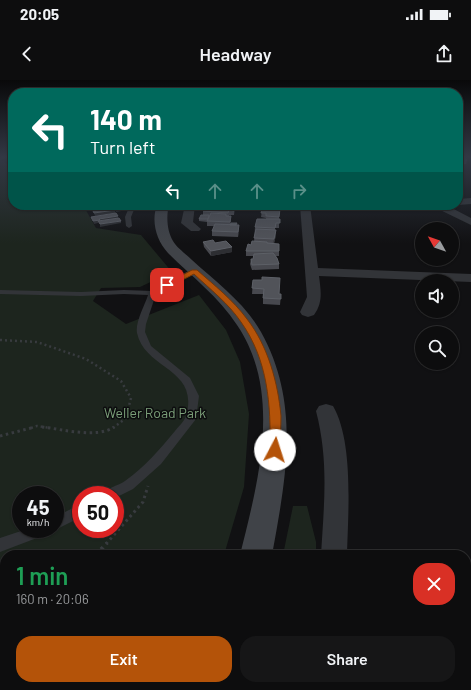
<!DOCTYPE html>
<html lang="en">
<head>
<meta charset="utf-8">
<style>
	body { margin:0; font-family:Barlow,sans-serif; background:#161617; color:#f1f3f6; height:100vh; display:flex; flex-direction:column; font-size:15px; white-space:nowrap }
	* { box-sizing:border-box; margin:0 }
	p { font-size:13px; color:#9a9c9e }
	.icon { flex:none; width:22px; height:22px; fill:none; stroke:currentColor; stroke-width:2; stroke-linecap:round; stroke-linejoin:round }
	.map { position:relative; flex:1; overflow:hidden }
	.panel { position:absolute; left:0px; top:470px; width:471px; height:140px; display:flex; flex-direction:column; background:#0d0d0e; border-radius:16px 16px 0 0; box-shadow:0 1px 3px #0004,0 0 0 1px #2d2d2e }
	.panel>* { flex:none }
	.banner { position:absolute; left:8px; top:8px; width:455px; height:122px; border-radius:16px; box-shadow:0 1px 3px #0004,0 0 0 1px #2d2d2e; background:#00695c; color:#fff; overflow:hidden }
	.needle { width:26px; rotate:310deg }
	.tools { position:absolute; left:415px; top:142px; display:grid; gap:8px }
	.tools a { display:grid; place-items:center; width:44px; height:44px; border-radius:50%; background:#0d0d0e; box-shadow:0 1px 3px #0004,0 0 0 1px #2d2d2e; font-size:20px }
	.speed { position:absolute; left:12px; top:406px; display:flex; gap:8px; font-size:20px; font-weight:700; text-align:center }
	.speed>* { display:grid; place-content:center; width:52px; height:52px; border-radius:50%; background:#0d0d0e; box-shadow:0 1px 3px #0004,0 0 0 1px #2d2d2e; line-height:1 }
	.speed small { font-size:10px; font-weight:400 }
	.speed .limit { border:6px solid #d22; background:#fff; color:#111 }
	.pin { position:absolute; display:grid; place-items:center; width:34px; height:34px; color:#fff; margin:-17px; border-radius:8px; box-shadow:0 2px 6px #0006 }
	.me { position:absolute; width:44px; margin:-22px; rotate:5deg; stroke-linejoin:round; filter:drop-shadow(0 0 3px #0008) }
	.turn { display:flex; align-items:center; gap:14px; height:84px; padding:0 16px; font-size:18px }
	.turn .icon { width:52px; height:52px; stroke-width:2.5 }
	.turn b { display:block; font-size:28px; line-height:34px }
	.lanes { display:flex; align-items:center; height:38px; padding:0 16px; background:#0003; justify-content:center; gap:20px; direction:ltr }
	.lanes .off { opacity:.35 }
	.round { display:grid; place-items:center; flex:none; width:42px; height:42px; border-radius:16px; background:#161617 }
	.overview { display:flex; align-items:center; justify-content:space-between; height:68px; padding:0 16px }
	h1 { font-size:24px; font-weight:600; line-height:30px; color:#1e9e55 }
	.primary-button { display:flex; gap:8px; margin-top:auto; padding:8px 16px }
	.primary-button a { flex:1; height:46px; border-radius:16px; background:#b45309; color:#fff; font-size:16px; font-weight:600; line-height:46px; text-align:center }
	.primary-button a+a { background:#161617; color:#f1f3f6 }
	.status { display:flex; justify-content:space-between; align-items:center; height:28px; padding:0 20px; background:#0d0d0e; direction:ltr }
	.status svg { height:11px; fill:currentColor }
	header { display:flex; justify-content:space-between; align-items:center; height:52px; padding:0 16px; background:#0d0d0e; font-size:18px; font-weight:600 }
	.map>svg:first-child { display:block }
	.green { fill:#1d251e; fill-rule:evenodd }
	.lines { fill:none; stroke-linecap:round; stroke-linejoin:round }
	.path-far2 { stroke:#383b3f; stroke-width:2.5; stroke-dasharray:2 3; stroke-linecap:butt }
	.path-far1 { stroke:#383b3f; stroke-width:3; stroke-dasharray:2.5 3.5; stroke-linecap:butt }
	.path { stroke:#383b3f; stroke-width:4; stroke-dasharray:3 4.5; stroke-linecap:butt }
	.service { fill:#323438; fill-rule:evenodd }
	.minor { fill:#323438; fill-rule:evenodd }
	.tertiary { fill:#323438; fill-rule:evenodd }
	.secondary { fill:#404348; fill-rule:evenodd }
	.wall { fill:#47484e }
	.shaded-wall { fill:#2d2e32 }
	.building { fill:#515359; stroke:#5d6067 }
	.route { fill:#b45309; stroke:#753606 }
	.labels { text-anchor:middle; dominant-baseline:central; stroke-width:3; stroke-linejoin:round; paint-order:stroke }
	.park-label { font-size:14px; fill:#7b9f79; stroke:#0c0c0e }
</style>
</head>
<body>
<div class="status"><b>20:05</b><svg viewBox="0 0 49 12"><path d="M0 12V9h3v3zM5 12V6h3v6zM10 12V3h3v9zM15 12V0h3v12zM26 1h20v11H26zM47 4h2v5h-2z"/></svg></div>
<header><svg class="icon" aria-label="back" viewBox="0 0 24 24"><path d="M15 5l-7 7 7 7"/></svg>Headway<svg class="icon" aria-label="share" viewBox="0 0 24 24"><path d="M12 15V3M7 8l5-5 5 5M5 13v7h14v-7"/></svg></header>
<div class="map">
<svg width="471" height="610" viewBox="0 0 471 610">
	<rect width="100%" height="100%" fill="#111113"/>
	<path class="green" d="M6 80 4 82 13 88V125H83L96 148 141 155 172 192 140 207 101 208 93 221 126 244 199 215 226 250 240 282 249 334 244 407 224 475H5V605H186L185 610H0V81ZM21 415H55V449H21ZM81 415H115V449H81Z
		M293 426H307L316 462V475H283Z
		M258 605H319V610H257Z"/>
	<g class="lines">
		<path class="path-far2" d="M0 260 37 262 86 279 121 301 131 318 126 338 113 348
			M31 348 37 346 50 348"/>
		<path class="path-far1" d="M42 347C62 349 97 359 114 347
			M0 356 35 347
			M106 464 143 422 148 406"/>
		<path class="path" d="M96 475 107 463
			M0 564 5 560"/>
		<path class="service" d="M130 125H136L131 137 132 146 129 148 126 146 125 137Z
			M192 189H198L199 191 156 214 146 244 145 252 151 266 190 298 199 316 196 339 161 384 133 409 115 418V415H103C107 407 118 406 125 401 145 387 160 369 175 351 178 347 184 342 186 336 200 288 145 290 137 253 135 242 145 225 148 215L124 214 81 216 0 214V210L81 212 124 210 152 211Z
			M81 424V437L55 450 52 449H55V437Z
			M27 449H52L50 453 0 472V458Z"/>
		<path class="minor" d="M471 118V124L458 125V119Z
			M185 125H195L193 142 201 149 199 151H191L181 143Z
			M300 125H310L318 188 471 194V202L319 196C321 212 323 222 314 235L308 237 302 235 300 232 307 217Z
			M433 125H446L471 138V145L434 127Z
			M326 324 333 326C354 362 348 434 347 475H321C324 424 329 381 316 331L319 326Z
			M327 605H361V610H327Z"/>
		<path class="tertiary" d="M0 77H6L0 81Z"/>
		<path class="secondary" d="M157 125H169C166 136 167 151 173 161 177 168 186 174 192 180 216 202 245 223 261 252 301 324 286 398 272 475H240C258 402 283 313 237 245 219 217 191 196 168 173 156 160 151 141 157 125Z
			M201 605H239L238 610H200Z"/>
	</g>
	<path class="wall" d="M458 77 467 80 466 84 458 85Z
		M13 78V85H12L9 83 8 79Z
		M204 125H228V127H235L234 135H229V136L231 141 230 145H239V150L238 157 212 156V151L214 146H207V142L199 141V139L203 135V131L204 127Z
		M237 125H246V126H237Z
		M257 125H279V148H275V150H276V155L274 164H279V176H276L279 184V189L252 190 250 184 251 179H253V176H246V171L254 162 255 147 266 139V138L261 137 262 131H257Z
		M203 162 215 163 232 172 211 176 204 167Z
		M253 200 279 214H281L280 225 263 224V214H252Z"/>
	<path class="shaded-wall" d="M98 125H110V126L91 128 90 126Z
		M127 128V130L116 132V129Z
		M115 130V133L95 136 94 133Z
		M118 136V139L98 141V143L94 144 93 141 99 139Z
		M121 141V143L100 147V144Z
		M239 145V150L238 157V152Z
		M276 150V155L273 165 274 159Z
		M232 167V172L211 176V171Z"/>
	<path class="building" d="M458 77H463L467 80 458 81Z
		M13 78V81H11L8 79Z
		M107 125H111L115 130 94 133 91 127Z
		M113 125H125L127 128 116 129Z
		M257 125H279V127H257Z
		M205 126 235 127 234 131 229 130 228 133 203 131Z
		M262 129H280L279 137 266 136V133H261Z
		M116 133 118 136 99 139 100 140 93 141 91 137Z
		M211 133 226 134V136H231L230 142 207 141Z
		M201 135H209L208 139H199Z
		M119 138 121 141 100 144 98 141Z
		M257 139H280V143H276L275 148 255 147Z
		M231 143H237L236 145H230Z
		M215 144 239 145 238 152 212 151Z
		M256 149 276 150 274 159 254 158Z
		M213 160 215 163 226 161 232 167 211 171 203 162Z
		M252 161 267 162V163L279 164V171H246L248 164 251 165Z
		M273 173 277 178 279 184 252 185 251 179H253L254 174Z
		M262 197 280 198 279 214H281V219L263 218 264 209 252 208 253 200H262Z"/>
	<linearGradient id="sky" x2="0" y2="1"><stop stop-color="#09090a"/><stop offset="0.47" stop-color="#323844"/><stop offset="1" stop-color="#323844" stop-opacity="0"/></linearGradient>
	<rect width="471" height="163" fill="url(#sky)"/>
	<path class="route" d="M192 190H197C214 205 233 220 247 239 268 266 278 303 281 336 281 348 280 359 280 370L279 373 275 374 271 373 270 370C271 325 268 280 241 242 229 224 210 209 194 194L169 207 163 205Z"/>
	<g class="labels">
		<g class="park-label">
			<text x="155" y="332">Weller Road Park</text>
		</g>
	</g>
</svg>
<div class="tools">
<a><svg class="needle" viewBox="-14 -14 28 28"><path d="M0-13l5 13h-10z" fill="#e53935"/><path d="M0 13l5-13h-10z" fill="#9a9c9e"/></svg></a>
<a><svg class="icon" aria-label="sound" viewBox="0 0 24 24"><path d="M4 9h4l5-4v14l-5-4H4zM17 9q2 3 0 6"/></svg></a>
<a><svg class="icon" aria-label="search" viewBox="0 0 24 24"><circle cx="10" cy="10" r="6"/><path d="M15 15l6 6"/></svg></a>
</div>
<div class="speed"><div>45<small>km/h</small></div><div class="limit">50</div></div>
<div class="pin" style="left:167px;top:205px;background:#d93025"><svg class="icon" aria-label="arrive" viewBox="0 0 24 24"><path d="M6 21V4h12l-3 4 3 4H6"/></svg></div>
<svg class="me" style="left:275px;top:370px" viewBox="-20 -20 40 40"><circle r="19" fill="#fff"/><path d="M0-13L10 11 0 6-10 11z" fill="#b45309"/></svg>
<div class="banner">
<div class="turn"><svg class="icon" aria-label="left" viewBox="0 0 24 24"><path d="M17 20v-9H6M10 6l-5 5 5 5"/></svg><div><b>140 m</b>Turn left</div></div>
<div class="lanes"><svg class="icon" aria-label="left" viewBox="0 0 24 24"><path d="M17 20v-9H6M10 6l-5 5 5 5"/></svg><svg class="icon off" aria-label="ahead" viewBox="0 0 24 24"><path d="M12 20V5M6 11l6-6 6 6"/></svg><svg class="icon off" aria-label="ahead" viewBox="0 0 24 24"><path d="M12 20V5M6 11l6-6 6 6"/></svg><svg class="icon off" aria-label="right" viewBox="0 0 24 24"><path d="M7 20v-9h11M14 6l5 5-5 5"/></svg></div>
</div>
<section class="panel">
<div class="overview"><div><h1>1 min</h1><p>160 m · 20:06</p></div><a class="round" style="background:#d93025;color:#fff"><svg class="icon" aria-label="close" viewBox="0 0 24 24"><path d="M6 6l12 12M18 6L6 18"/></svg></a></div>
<div class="primary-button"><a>Exit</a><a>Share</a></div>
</section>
</div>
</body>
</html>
